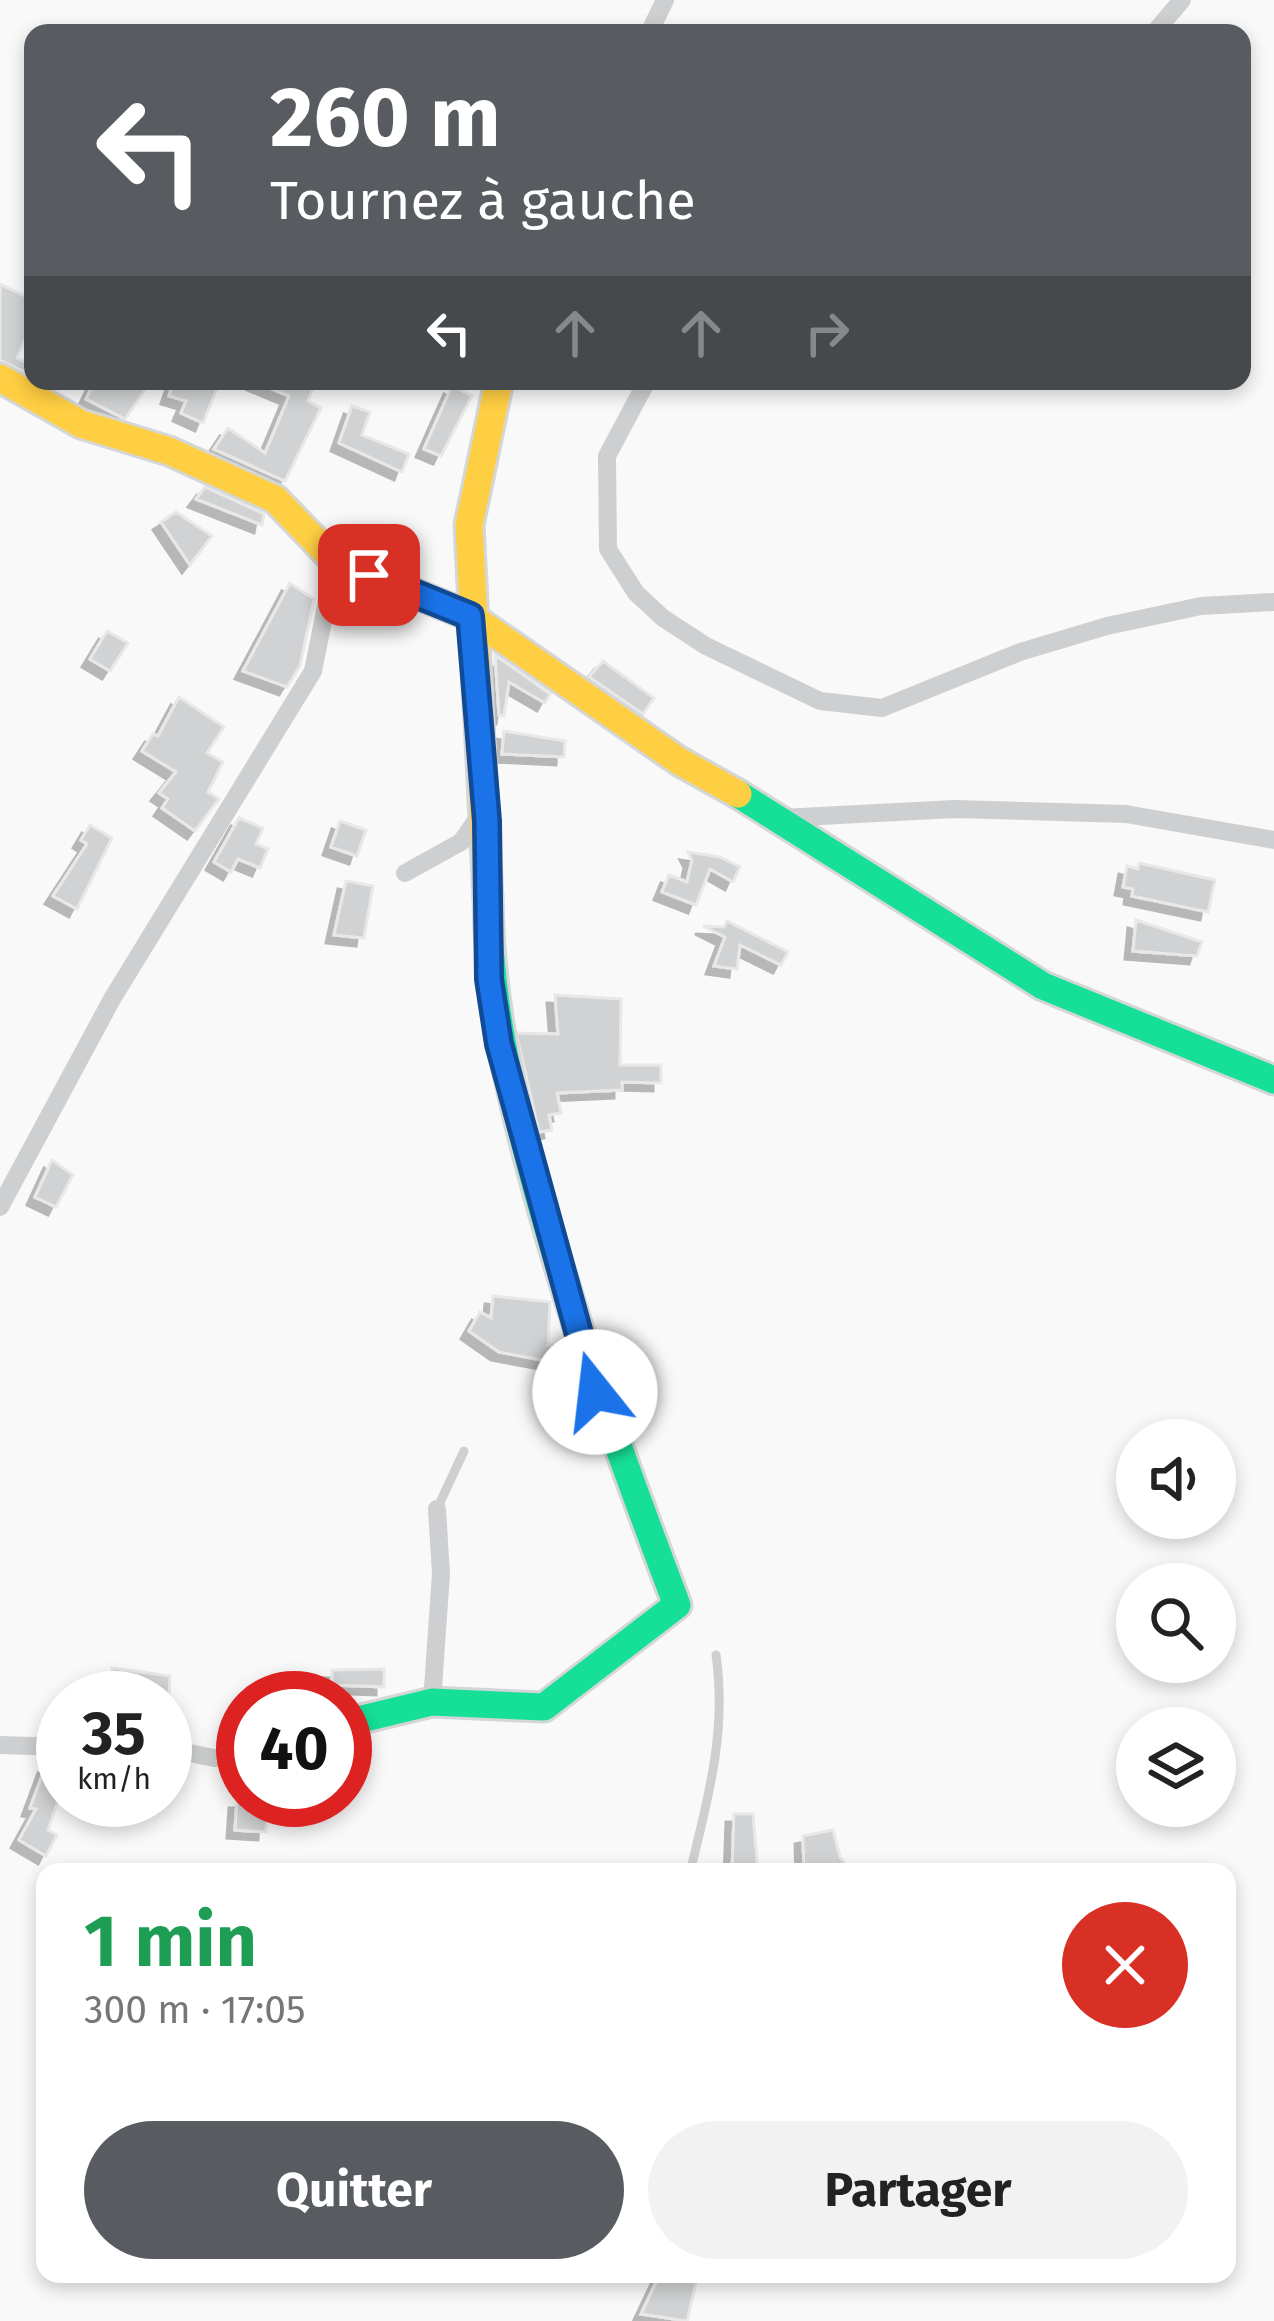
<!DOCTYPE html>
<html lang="fr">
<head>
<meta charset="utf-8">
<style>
	body { margin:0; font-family:"Fira Sans",sans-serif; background:#f2f2f2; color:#222; height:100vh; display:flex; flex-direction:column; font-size:45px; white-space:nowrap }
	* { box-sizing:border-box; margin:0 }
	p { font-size:39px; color:#767676 }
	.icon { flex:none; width:66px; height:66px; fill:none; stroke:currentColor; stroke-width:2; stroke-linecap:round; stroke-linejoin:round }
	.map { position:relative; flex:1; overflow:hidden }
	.side { position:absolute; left:36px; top:1863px; width:1200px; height:420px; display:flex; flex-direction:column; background:#fff; border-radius:24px; box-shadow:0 6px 18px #0003 }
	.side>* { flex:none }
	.guide { position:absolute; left:24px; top:24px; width:1227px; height:366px; border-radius:24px; box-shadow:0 6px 18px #0003; background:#585c60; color:#fff; overflow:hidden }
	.buttons { position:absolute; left:1116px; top:1419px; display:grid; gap:24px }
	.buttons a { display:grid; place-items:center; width:120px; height:120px; border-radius:50%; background:#fff; box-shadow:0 6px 18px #0003; font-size:60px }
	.speed { position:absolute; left:36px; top:1671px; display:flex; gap:24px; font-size:60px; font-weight:700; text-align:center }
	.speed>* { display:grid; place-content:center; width:156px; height:156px; border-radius:50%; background:#fff; box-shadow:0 6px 18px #0003; line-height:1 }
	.speed small { font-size:30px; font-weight:400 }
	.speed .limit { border:18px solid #d22; background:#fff; color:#111 }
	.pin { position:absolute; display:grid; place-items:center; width:102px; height:102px; color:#fff; margin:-51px; border-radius:24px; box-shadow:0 6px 18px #0006 }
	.me { position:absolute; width:132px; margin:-66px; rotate:344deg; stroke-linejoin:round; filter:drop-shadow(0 0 9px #0008) }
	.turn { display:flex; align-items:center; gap:42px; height:252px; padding:0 48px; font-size:54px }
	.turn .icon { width:156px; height:156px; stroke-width:2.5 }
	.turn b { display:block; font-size:84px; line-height:102px }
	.lanes { display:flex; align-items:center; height:114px; padding:0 48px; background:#0003; justify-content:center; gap:60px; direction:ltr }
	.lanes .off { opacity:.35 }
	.round { display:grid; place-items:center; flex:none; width:126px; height:126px; border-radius:63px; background:#f2f2f2 }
	.head { display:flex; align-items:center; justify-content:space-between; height:204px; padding:0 48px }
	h1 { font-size:72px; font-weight:700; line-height:90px; color:#1e9e55 }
	.cta { display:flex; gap:24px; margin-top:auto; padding:24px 48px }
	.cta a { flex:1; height:138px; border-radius:72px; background:#585c60; color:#fff; font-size:48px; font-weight:700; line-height:138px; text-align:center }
	.cta a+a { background:#f2f2f2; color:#222 }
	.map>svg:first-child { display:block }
	.building { fill:#d0d2d3; stroke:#e8e8e8; stroke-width:3; filter:url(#shadow) }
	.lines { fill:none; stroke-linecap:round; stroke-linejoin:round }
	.fast-casing { stroke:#d5d6d7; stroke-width:33 }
	.slow-casing { stroke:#d5d6d7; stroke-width:33 }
	.lane { stroke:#cecfd0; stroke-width:9 }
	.street { stroke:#cecfd0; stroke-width:18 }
	.fast { stroke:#16e098; stroke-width:27 }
	.slow { stroke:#ffcf43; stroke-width:27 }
	.route-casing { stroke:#114b97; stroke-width:30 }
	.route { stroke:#1a73e8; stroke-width:21 }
</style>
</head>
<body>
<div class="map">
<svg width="1274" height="2321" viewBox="0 0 1274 2321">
	<defs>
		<filter id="shadow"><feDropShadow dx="-8" dy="8" stdDeviation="0" flood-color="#0004"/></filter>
	</defs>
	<rect width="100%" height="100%" fill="#f9f9f9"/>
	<path class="building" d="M0 284 33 300V321L17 358 33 366V376L0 360Z
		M95 381H151L125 419 86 399Z
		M174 381H220L203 423 181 413 186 401 169 396Z
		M253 381H316L308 401 321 408 285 481 214 449 228 428 265 453 289 396Z
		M452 386 472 396 441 456 424 449Z
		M352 406 370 412 362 435 409 454 402 472 339 443Z
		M205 487 264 514 262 525 196 499Z
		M176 512 212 536 190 565 161 522Z
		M290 583 314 599 300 666 287 687 243 671Z
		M107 631 128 643 110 671 90 659Z
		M495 655 550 694 545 703 509 682 504 716 499 715Z
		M603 661 654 698 643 714 589 677Z
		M179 697 224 727 207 753 223 762 208 792 219 799 195 831 162 808 168 799 159 793 176 772 142 751 153 734 158 736Z
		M504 731 565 741 564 757 502 754Z
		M239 818 263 828 256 844 268 849 260 868 238 859 231 872 214 862Z
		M340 821 366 830 357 856 331 847Z
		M90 825 112 838 77 909 53 896 87 844 81 840Z
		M688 852 720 857 740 867 733 882 710 869 696 905 662 892 669 875 687 882 692 860Z
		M1139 863 1215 880 1208 912 1132 896 1133 889 1123 887 1127 866 1138 869Z
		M346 881 373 886 364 938 334 935Z
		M1136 920 1202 942 1197 956 1133 951Z
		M727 921 788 952 781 965 740 945 737 969 714 966 725 937 703 926 724 927Z
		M555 995 621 999 620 1065H661V1083L622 1082V1090L557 1093 561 1113 549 1115 552 1130 539 1132 516 1033 558 1034Z
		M52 1160 73 1175 56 1207 35 1197Z
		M493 1296 550 1302 548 1345H563V1364L499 1352 469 1331 480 1312 491 1318Z
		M112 1668 170 1676 169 1695 110 1690Z
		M384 1669V1687L332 1685V1670Z
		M46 1765 63 1770V1786L48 1830 57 1835 46 1856 19 1840 36 1809 30 1808Z
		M237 1800H268L266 1832 235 1830Z
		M734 1814H753L758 1872H732Z
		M833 1830 840 1857 852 1872H804L803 1836Z
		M660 2274H698L687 2321 641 2314Z"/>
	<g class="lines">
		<defs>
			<path id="fast" d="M738 794 1043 986 1274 1080
				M345 1723 432 1702 544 1707 677 1605C628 1476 584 1355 546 1222 515 1113 489 1012 488 898"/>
			<path id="slow" d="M0 378 81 424 169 451 275 499 335 561 470 616 679 761 738 794
				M488 898 469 525 499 381"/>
		</defs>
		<use href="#fast" class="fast-casing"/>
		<use href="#slow" class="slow-casing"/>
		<path class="lane" d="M437 1509 464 1451
			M690 1872C708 1799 727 1731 716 1655"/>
		<path class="street" d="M649 33 665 0
			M1154 33 1182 0
			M647 381 607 456 608 549 636 593 663 618 706 646 820 701 882 708 1020 652 1107 626 1201 606 1274 602
			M782 818 954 809 1126 814 1274 840
			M405 873 461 842 483 811
			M0 1207 112 999 313 671 335 561
			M432 1702 441 1574 437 1509
			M0 1745 63 1747
			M165 1748 214 1758 243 1756"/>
		<use href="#fast" class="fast"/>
		<use href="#slow" class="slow"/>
	</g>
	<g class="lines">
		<defs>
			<path id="route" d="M369 575 470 616 487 821 489 979 499 1044 595 1392"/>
		</defs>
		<use href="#route" class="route-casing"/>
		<use href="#route" class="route"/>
	</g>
</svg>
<div class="buttons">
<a><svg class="icon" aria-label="sound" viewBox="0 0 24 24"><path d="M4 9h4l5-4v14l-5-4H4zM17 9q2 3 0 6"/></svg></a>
<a><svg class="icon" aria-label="search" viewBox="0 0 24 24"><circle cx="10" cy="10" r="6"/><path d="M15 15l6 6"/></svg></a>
<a><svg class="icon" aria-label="layers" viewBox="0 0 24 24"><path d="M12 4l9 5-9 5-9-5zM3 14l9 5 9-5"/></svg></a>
</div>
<div class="speed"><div>35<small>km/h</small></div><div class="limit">40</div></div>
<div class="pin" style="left:369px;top:575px;background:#d93025"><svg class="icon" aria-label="arrive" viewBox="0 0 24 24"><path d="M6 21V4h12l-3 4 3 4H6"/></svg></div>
<svg class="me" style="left:595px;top:1392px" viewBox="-20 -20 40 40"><circle r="19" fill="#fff"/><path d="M0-13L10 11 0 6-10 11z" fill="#1a73e8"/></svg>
<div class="guide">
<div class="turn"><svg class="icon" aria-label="left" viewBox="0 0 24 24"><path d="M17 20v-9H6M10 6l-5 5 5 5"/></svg><div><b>260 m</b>Tournez à gauche</div></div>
<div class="lanes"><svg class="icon" aria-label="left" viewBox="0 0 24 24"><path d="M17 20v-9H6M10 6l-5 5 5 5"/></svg><svg class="icon off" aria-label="ahead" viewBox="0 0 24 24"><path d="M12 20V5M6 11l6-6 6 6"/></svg><svg class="icon off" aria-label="ahead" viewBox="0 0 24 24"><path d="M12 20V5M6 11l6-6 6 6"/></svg><svg class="icon off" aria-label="right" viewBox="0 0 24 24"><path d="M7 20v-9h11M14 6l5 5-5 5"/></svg></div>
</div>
<section class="side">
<div class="head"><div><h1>1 min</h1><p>300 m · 17:05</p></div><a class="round" style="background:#d93025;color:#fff"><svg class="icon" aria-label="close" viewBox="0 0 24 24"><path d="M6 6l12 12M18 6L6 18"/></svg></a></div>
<div class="cta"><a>Quitter</a><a>Partager</a></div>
</section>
</div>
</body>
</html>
